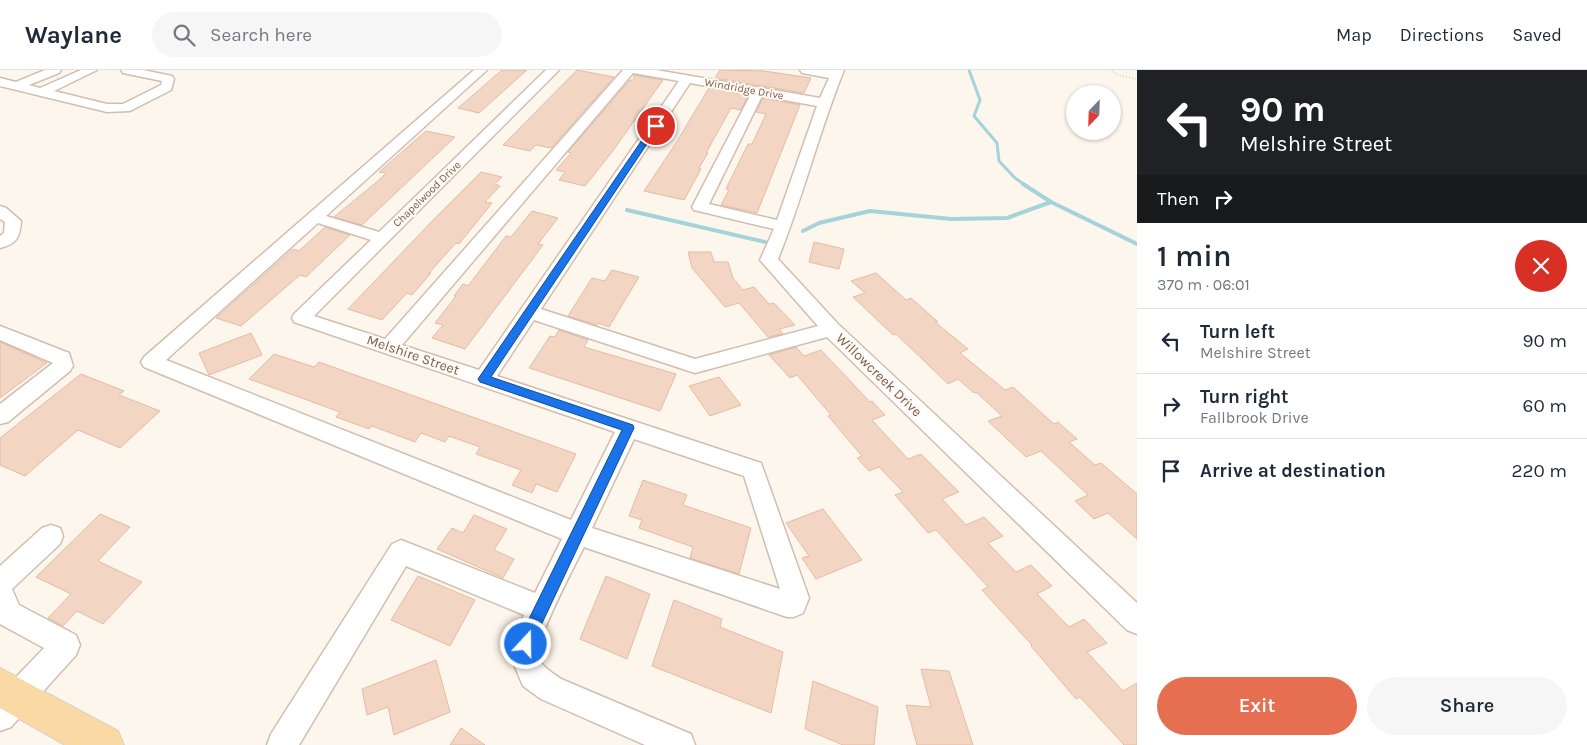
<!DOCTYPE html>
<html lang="en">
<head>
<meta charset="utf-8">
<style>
	body { margin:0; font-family:Karla,sans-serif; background:#f6f6f7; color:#1f2937; height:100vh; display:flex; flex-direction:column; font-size:19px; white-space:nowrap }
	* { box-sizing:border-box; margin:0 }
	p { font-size:16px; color:#747a83 }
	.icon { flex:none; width:28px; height:28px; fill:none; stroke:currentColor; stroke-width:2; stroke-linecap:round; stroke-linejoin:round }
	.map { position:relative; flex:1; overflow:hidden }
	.details { display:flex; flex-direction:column; background:#fff; width:450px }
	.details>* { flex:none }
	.guide { background:#202124; color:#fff; overflow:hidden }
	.needle { width:32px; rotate:203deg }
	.fabs { position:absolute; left:1066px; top:15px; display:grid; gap:10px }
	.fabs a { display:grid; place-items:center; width:55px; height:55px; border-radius:50%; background:#fff; box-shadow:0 1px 4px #0004; font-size:25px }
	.pin { position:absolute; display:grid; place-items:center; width:42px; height:42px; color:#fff; margin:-21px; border:2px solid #fff; border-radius:50%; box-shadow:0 1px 5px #0007 }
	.me { position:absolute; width:55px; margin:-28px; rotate:21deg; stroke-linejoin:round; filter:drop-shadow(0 0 4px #0008) }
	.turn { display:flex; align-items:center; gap:18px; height:105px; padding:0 20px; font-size:22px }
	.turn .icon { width:65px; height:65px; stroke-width:2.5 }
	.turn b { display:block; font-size:35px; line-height:42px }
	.then { display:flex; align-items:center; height:48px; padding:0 20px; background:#0003; gap:10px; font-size:19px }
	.round { display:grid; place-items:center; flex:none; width:52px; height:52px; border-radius:26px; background:#f6f6f7 }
	.head { display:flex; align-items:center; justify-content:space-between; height:85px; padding:0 20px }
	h1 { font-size:30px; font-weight:600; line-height:38px }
	.button { display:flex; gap:10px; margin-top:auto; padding:10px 20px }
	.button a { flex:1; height:58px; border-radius:30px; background:#e76f51; color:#fff; font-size:20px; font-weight:600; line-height:58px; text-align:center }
	.button a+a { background:#f6f6f7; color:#1f2937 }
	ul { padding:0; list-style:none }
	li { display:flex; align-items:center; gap:15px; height:65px; padding:0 20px; border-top:1px solid #e0e1e3 }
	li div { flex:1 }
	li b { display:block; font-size:19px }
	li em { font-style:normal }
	header { display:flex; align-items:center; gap:30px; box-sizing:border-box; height:70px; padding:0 25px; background:#fff; border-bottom:1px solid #e0e1e3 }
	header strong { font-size:24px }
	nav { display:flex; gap:28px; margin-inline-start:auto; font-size:18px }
	.search { width:350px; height:45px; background:#f6f6f7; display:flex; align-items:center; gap:12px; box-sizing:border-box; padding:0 18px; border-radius:28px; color:#747a83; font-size:19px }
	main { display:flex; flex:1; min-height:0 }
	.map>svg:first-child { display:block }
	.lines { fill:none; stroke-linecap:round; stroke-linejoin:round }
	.stream-far1 { stroke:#a5d3da; stroke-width:3 }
	.stream { stroke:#a5d3da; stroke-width:4 }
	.building { fill:#f3d5c3; stroke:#e6bba3 }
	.minor-casing { stroke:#d1beb0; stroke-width:3 }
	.major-casing { stroke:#dad1cd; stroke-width:2 }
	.path { stroke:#d9b8a5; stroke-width:2; stroke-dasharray:0.5 2.5; stroke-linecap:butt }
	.minor { fill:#fff; fill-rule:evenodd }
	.major { fill:#fbd9a5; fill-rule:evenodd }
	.route { fill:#1a73e8; stroke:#114b97 }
	.labels { text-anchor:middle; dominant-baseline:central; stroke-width:4; stroke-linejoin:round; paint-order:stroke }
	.far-street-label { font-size:11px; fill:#7a5c4d; stroke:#fffaf3 }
	.street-label { font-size:14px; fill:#7a5c4d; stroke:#fffaf3 }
</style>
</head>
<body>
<header>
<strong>Waylane</strong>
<div class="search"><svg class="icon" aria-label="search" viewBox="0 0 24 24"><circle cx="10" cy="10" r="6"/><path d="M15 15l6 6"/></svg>Search here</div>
<nav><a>Map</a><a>Directions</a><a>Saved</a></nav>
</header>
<main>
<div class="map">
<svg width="1137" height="675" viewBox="0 0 1137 675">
	<rect width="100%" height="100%" fill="#fdf6ec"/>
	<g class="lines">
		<path class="stream-far1" d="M969 0 980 30 974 46 997 73 999 91 1015 108 1025 115"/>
		<path class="stream" d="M1023 114 1051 132 1137 174
			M627 140 765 172
			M803 161 819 153 870 141 951 149 1007 148 1051 132"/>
	</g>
	<path class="building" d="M502 0H527L479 43 458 38Z
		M577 0 614 7 551 78 536 75 530 81 503 75Z
		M720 0 764 1 811 8 804 23 715 8Z
		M634 5 663 10 612 82 585 116 559 110 565 102 556 100 571 83 568 82 630 10H634Z
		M709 18 748 25 741 40 731 38 706 83H708L699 98 701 99 684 130 644 121 676 73Z
		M763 28 800 35 757 143 721 135 729 120 726 119 748 74H752L766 44 756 42Z
		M426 61 455 67 362 155 334 147 379 110 386 103 379 102Z
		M481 102 502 107 495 114 500 116 485 132 492 133 459 174 456 173 429 203H431L412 225 407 223 382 250 348 239 436 147Z
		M532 141 558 148 538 174 543 175 465 279 432 268 443 255 435 253 456 226H454L463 214 468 216 506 166 511 167Z
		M325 157 350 165 306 207 300 205 241 256 216 248 293 179 299 181Z
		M814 172 844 179 839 199 809 192Z
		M688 182H711L714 192H728L733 208 743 220 754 217 769 234 774 233 795 255 779 259 783 264 768 267 739 233 725 237 692 198Z
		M612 200 639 207 609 257 598 253 597 255 568 246 592 208 605 211Z
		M876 203 906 230 911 228 938 252H935L968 279 960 283 1005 320 1013 317 1054 354 1058 352 1077 369 1069 372 1095 395 1101 393 1137 424V469L1108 443 1094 449 1075 431 1088 425 1041 381 1026 387 988 351 1002 346 976 322 974 323 958 309 948 314 896 264 893 265 853 227 865 223 851 211Z
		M559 260 588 270 584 277 676 304 660 341 529 298 550 266 555 267Z
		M251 263 262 285 209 305 199 283Z
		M0 272 47 293 0 328Z
		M796 277 804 286 821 280 870 332 872 331 885 345 872 350 908 389 921 384 959 422 942 429 966 455 984 447 1003 466 988 473 1016 502 1031 495 1052 516 1037 524 1069 557 1084 549 1107 573 1087 582 1123 621 1137 613V675H1124L1080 627 1076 629 1031 576 1032 575 982 520 988 517 936 460 928 463 895 425 903 422 879 397 869 401 857 388 862 386 828 346 831 345 797 305 790 308 769 285Z
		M274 284 314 297 319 292 576 384 557 422 536 414 532 423 512 415 521 400 476 384 480 377 449 366 445 372 421 363 415 372 372 356 369 359 336 347 340 342 249 309Z
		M81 304 124 321 119 325 160 341 120 378 78 360 25 406 0 395V368Z
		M719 307 741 335 710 346 689 316Z
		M643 410 687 425 683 435 751 458 739 504 690 488 693 477 639 458 642 450 629 446Z
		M823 439 862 490 816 509 802 488 809 486 786 453Z
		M100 444 130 457 98 491 142 512 103 554 77 541 63 556 48 548 71 524 36 507Z
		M474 445 507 459 494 480 514 489 503 508 437 479 452 458 463 463Z
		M418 506 475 530 450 576 391 550Z
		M606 506 650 524 627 589 580 569Z
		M674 530 722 549 720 557 783 582 771 643 652 596Z
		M436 590 450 642 394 665 388 637 367 645 362 619Z
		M921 599 949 601 973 675H917L906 635 931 637Z
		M813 611 878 637 874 675H843L805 659Z
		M461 658 485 675H450Z"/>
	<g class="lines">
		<defs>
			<path id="minor" d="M45 0H61L59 3 29 15 40 18 81 0H97L54 21 107 34H123L161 15 162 11 123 3 121 0H143L172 6 174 9 171 20 130 41 107 42 0 16V8L16 12Z
				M474 0H487L326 146 379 162 546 0H559L314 246 385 269 623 0H656L820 28 829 8 802 3 800 0H844C819 62 803 127 778 189L838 254 1137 533V564L1127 560 827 267 695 303 534 250 497 306 761 393 809 528 803 543 794 547H787L584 477C574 497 537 567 538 584 539 596 553 603 561 609L691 664 695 675H645L541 629 523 616 510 585 515 564 524 545 406 496 299 675H267L271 664 392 474 401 470 535 523 562 469 144 297 141 292 144 287ZM633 3 679 11 479 300 402 275ZM690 13 751 24 692 137 694 140 774 159 760 190 818 256 695 289 541 239ZM762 26 817 36 777 150 709 134ZM318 153 371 170 294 244 292 248 294 252 615 362 571 450 166 290ZM634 369 744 406 780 519 592 458Z
				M0 136 6 138 21 151C20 167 17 174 0 178V166L4 163 5 152 0 149Z
				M0 256 69 283 73 296 70 301 8 352 0 354V334L53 293 0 270Z
				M51 455 60 458 63 466 60 474 12 519 19 535 76 565 80 575 76 585 11 657 0 661V624L44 578 0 554V496L42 458Z"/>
			<path id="major" d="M0 598 118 661 124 675H65L0 638Z"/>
		</defs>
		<use href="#minor" class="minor-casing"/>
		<use href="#major" class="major-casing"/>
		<path class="path" d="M1110 0 1121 6 1137 9"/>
		<use href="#minor" class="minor"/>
		<use href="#major" class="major"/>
	</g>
	<path class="route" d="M656 53 659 56 491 307 633 355 634 358 536 566 532 580 526 582 521 580 519 574 524 559 622 360 480 312 478 309 653 54Z"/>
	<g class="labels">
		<g class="far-street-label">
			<text transform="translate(744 19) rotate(10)">Windridge Drive</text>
			<text transform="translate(427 124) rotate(-44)">Chapelwood Drive</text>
		</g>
		<g class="street-label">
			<text transform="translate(413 285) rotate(19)">Melshire Street</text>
			<text transform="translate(879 305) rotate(44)">Willowcreek Drive</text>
		</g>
	</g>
</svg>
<div class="fabs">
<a><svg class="needle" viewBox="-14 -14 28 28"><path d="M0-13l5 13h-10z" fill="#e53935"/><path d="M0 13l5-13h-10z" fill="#747a83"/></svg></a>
</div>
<div class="pin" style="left:656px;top:56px;background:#d93025"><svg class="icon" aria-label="arrive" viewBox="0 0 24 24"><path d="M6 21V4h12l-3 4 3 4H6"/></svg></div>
<svg class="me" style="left:526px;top:574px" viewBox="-20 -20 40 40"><circle r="17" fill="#1a73e8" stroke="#fff" stroke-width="3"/><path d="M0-11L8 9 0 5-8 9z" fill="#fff"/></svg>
</div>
<section class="details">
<div class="guide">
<div class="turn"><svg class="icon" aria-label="left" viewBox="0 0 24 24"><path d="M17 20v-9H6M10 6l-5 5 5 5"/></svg><div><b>90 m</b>Melshire Street</div></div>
<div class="then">Then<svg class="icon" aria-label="right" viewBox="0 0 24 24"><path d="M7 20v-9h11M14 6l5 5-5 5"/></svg></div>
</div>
<div class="head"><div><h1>1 min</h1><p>370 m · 06:01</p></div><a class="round" style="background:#d93025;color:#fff"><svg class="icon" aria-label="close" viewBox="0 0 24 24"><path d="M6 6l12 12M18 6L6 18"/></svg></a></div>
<ul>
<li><svg class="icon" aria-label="left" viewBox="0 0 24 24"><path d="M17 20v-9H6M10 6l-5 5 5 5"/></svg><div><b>Turn left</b><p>Melshire Street</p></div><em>90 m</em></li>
<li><svg class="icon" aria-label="right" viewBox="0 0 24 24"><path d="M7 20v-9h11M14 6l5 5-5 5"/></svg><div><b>Turn right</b><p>Fallbrook Drive</p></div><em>60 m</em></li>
<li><svg class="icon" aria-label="arrive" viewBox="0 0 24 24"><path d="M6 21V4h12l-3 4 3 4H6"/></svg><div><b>Arrive at destination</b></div><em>220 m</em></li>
</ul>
<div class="button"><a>Exit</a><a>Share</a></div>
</section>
</main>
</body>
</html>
